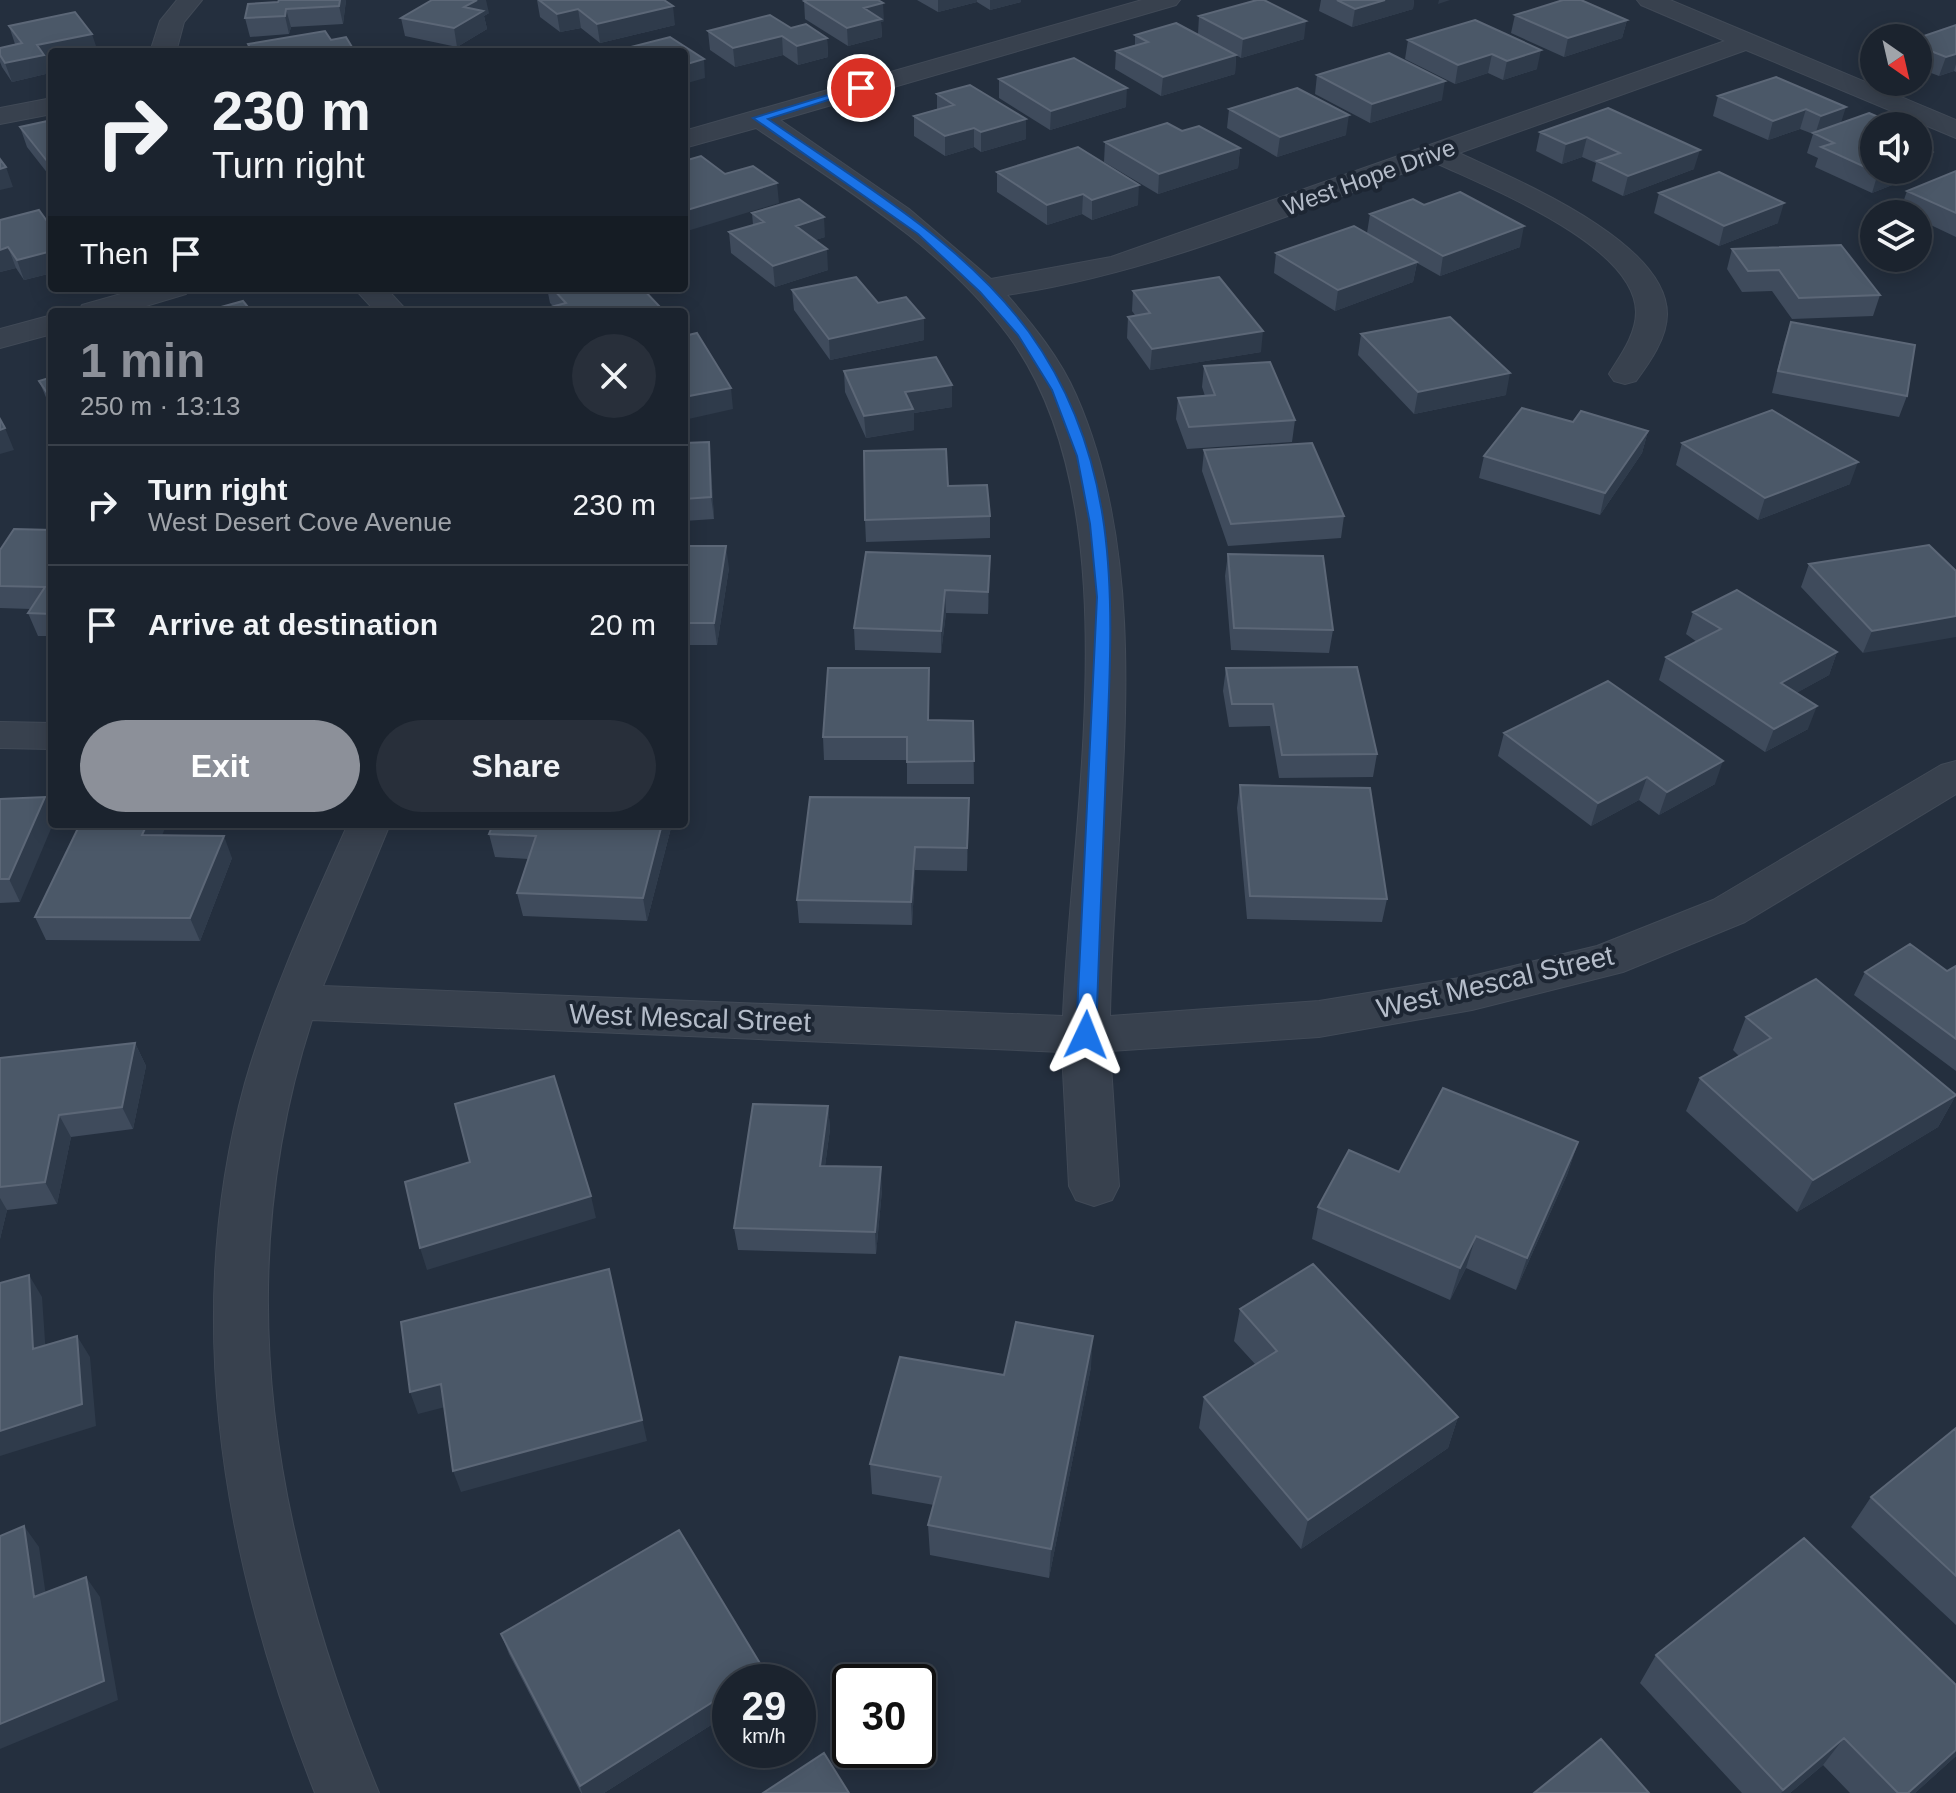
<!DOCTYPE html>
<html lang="en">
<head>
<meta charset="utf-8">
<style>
	body { margin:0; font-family:Helvetica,sans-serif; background:#282f3a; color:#f1f3f6; height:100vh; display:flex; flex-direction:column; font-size:30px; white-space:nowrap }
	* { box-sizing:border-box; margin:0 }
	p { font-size:26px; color:#a0a4aa }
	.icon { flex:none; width:44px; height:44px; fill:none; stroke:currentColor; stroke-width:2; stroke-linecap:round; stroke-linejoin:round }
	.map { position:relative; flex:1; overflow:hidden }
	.drawer { position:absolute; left:48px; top:308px; width:640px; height:520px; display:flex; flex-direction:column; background:#1b232e; border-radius:8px; box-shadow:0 4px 20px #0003,0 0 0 2px #39404a }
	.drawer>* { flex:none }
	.guide { position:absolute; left:48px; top:48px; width:640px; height:244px; border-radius:8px; box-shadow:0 4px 20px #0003,0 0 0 2px #39404a; background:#1b232e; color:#f1f3f6; overflow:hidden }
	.needle { width:52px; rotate:146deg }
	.tools { position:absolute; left:1860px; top:24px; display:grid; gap:16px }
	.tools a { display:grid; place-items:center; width:72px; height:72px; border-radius:50%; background:#1b232e; box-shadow:0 4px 20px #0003,0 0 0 2px #39404a; font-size:40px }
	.speed { position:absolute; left:712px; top:1664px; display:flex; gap:16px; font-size:40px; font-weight:700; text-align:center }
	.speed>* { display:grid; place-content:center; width:104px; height:104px; border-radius:50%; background:#1b232e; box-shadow:0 4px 20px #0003,0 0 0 2px #39404a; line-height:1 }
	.speed small { font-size:20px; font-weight:400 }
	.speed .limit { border:4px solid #111; border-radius:12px; background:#fff; color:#111 }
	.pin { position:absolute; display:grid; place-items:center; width:68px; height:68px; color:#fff; margin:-34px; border:4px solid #fff; border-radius:50%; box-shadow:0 2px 8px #0007 }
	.me { position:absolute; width:88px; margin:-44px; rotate:2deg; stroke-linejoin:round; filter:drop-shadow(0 0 6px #0008) }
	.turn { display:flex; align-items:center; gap:28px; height:168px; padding:0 32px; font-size:36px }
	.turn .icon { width:104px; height:104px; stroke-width:2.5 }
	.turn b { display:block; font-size:56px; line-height:68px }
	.then { display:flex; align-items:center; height:76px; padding:0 32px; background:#0003; gap:16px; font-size:30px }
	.round { display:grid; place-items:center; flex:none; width:84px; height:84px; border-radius:42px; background:#282f3a }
	.head { display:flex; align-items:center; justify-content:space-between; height:136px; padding:0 32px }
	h1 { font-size:48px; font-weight:700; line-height:60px; color:#8c9099 }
	.button { display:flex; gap:16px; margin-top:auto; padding:16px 32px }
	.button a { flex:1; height:92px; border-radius:48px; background:#8c9099; color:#fff; font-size:32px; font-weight:700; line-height:92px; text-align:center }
	.button a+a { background:#282f3a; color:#f1f3f6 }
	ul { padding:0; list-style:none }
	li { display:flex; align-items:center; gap:24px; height:120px; padding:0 32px; border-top:2px solid #39404a }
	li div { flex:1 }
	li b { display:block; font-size:30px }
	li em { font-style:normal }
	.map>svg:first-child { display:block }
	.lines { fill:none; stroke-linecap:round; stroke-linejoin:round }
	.minor-casing { stroke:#414a57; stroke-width:2 }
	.minor { fill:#38414e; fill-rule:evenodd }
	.wall { fill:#3f4b5c }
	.shaded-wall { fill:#2f3b4b }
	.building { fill:#4b5868; stroke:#5c6777; stroke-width:2 }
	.route { fill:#1a73e8; stroke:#114b97; stroke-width:2 }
	.labels { text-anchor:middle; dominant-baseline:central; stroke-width:8; stroke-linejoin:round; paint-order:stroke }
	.far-street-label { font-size:24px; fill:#b4bcc9; stroke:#1d2633 }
	.street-label { font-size:28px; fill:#b4bcc9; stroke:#1d2633 }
</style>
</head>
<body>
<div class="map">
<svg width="1956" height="1793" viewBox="0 0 1956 1793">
	<rect width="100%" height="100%" fill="#242f3e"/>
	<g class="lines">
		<defs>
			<path id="minor" d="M177 0H202L184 22 176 52H150L160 21Z
				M1142 0H1180L1176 5 780 120 909 209 991 279 1111 257 1725 41 1641 5 1637 0H1670L1956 120V138L1746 50 1459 153C1514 179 1667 241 1667 314 1667 338 1650 362 1636 381L1625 384 1614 381 1609 374C1620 356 1636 335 1636 312 1635 244 1486 187 1434 162 1294 212 1155 273 1007 295 1033 325 1060 358 1076 395 1159 583 1113 816 1110 1016L1319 1001 1472 976 1597 946 1713 900 1941 765 1956 761V794L1745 922 1623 972 1472 1010 1319 1037 1110 1051 1119 1186 1112 1200 1094 1206 1076 1200 1069 1186 1062 1052 312 1020C226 1286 275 1541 379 1793H315C225 1567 179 1322 245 1083 271 993 310 909 348 824H390L323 986 1063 1016C1071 815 1134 505 1008 335 943 247 844 188 756 128L684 148V131Z
				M52 98V114L0 124V108Z
				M142 288H190L186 294 126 312H78L82 305Z
				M354 288H386L408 312H376Z
				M52 315V334L0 348V329Z
				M0 722 52 723V749L0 748Z"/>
		</defs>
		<use href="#minor" class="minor-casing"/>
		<use href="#minor" class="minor"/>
	</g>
	<path class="wall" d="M346 0 343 24 291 27 289 34 250 37 245 18 248 4Z
		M537 0H664L675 25 600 43 581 28 560 32 540 17Z
		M917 0H1021V2L990 10 977 2 938 12Z
		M1321 0H1414L1413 9 1352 27 1319 11Z
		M804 1 884 21 881 22 882 37 848 46 805 19Z
		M489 13 484 16 487 29 457 47 405 36 401 18Z
		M1515 15 1627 20 1622 38 1564 57 1511 33Z
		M1199 16 1304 39 1241 58 1236 55 1235 74 1161 96 1115 69 1116 51 1135 45V35L1198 34Z
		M1475 20 1537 69 1503 80 1488 73 1455 84 1405 59 1408 40Z
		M1956 25V72L1954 71 1939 76 1918 68V38Z
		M9 26 47 63 50 73 12 82 2 67 0 62V48L15 44Z
		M791 28 827 38 828 57 798 65 783 55 735 67 710 50 708 31Z
		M1317 75 1442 100 1370 123 1315 94Z
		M1776 77 1840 123 1874 126 1932 152 1925 172 1872 193 1815 167 1818 158 1807 153 1813 134 1800 129 1768 140 1713 116 1718 96Z
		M999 79 1126 107 1050 130 999 98Z
		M937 94 1026 139 981 152 974 147 945 156 914 136V116L937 109Z
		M1608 108 1694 169 1623 196 1592 181 1596 163 1582 157 1562 164 1536 151 1540 132Z
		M1229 109 1346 135 1277 157 1227 128Z
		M52 120V179L27 147 20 127Z
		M1182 131 1240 148 1238 168 1158 194 1104 162 1105 142Z
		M1956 171V237L1918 219V214H1906L1900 211 1907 191Z
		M997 172 1138 205 1092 220 1082 214 1047 225 997 192Z
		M1659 193 1778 223 1719 246 1654 213Z
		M1424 205 1520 247 1440 276 1417 263 1413 282 1335 311 1274 273 1276 253 1367 233 1370 214Z
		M752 213 825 237 815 240 828 270 775 287 731 253 729 232 753 225Z
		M0 220 52 228V273L24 280 16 268 0 272Z
		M1732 249 1880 295 1873 316 1792 319 1772 291 1742 292 1727 269Z
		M547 288H642L553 306 550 303Z
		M792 290 924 340 830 360 794 310Z
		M1133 291 1261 352 1150 370 1127 338 1128 317 1135 315 1132 311Z
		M1791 322 1907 396 1899 417 1772 393 1784 343Z
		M1361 334 1506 395 1414 414 1358 355Z
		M1204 366 1295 420 1292 442 1187 449 1176 419 1178 398 1205 396 1202 387Z
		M844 371 952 407 914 413V430L866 438 845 392Z
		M52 377V409L48 402 39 381Z
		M1573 422 1648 431 1642 453 1600 515 1479 478 1484 456Z
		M709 442 714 519 684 521V443Z
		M1682 443 1850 484 1758 520 1676 465Z
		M1204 450 1344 516 1341 538 1228 546 1202 471Z
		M948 486 990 516V538L866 542 865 520Z
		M52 530V636H38L28 613 31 609 0 608V550Z
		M684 546 729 568 717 645H684Z
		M1228 554 1333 630 1329 653 1231 650 1225 576Z
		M990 556 988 614 946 613 941 653 855 650 854 628Z
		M1809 564 1956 571 1863 653 1801 587Z
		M1693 612 1837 652 1829 675 1796 693 1808 729 1765 752 1659 680 1666 657 1697 642 1686 634Z
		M929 668V720L973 721 974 784H907V760H824L823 737Z
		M1226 668 1377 754 1373 777 1279 778 1270 726 1229 727 1223 691Z
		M1504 733 1715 784 1659 815 1639 800 1591 826 1498 756Z
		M1240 785 1387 899 1382 922 1247 919 1237 808Z
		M969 798 967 871 915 870 912 925 799 923 797 900Z
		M0 799 20 902 0 903Z
		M672 824 647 921 523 916 517 893 528 859 495 857 489 834Z
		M162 835 232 858 200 941 46 940 35 917Z
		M1956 966V1071L1854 995 1865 972 1947 971Z
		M1746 1017 1956 1094V1095L1938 1127 1797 1212 1686 1111 1700 1078 1739 1056 1733 1050Z
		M135 1043 146 1066 133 1129 71 1137 57 1204 7 1210 0 1239V1058Z
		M828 1106 830 1129 825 1166 882 1190 876 1254 738 1250 734 1228Z
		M1578 1142 1567 1175 1516 1290 1466 1268 1450 1300 1312 1239 1318 1207Z
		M1240 1309 1458 1417 1448 1448 1301 1549 1199 1428 1204 1397 1255 1364 1234 1341Z
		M1091 1367 1049 1578 930 1555 928 1525 934 1505 872 1494 870 1464 1004 1375Z
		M1956 1428V1625L1851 1527 1871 1497Z
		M501 1634 730 1682V1713L604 1793H581L509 1654Z
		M1656 1655 1956 1756 1915 1793H1850L1823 1765 1790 1793H1742L1640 1683Z"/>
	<path class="shaded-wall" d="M340 0H346L343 24 339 6Z
		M477 0H486L489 13 484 16 487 29 457 47 454 28 464 7Z
		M938 0H977V2L938 12Z
		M990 0H1021V2L990 10Z
		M1385 0H1414L1413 9 1352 27 1355 9Z
		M1439 0H1450L1438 4Z
		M883 3 884 21 881 22 882 37 848 46 847 28 864 8Z
		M673 6 675 25 600 43 597 24Z
		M286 9 291 27 289 34 285 16Z
		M578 9 581 28 560 32 557 14Z
		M1627 20 1622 38 1564 57 1568 38Z
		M1306 21 1304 39 1241 58 1243 39Z
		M92 34 98 52H52V62L47 63 50 73 12 82 5 63 37 45Z
		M782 36 783 55 735 67 733 48Z
		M827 38 828 57 798 65 797 46Z
		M1541 50 1537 69 1503 80 1507 61Z
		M1492 54 1488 73 1455 84 1458 65Z
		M1956 54V64L1954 71 1939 76 1946 57Z
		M1236 55 1235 74 1161 96 1163 77Z
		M704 59 705 78 684 84V65Z
		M1445 81 1442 100 1370 123 1372 104Z
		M1127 88 1126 107 1050 130 1051 111Z
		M1846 107 1840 126 1815 135 1821 116Z
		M1806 109 1800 129 1768 140 1773 121Z
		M1349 115 1346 135 1277 157 1280 137Z
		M1026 119V139L981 152V132Z
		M974 128V147L945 156V136Z
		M1587 137 1582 157 1562 164 1566 144Z
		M1240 148 1238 168 1158 194 1159 174Z
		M1700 150 1694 169 1623 196 1628 176Z
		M1932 152 1925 172 1872 193 1878 173 1886 170H1918V158Z
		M52 160V177L47 161Z
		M6 167 13 187 0 190V169Z
		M777 183 779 203 684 232V211Z
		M1139 185 1138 205 1092 220V200Z
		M1083 194 1082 214 1047 225V205Z
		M1784 203 1778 223 1719 246 1724 226Z
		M824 217 825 237 797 246 796 226Z
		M1524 226 1520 247 1440 276 1443 256Z
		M8 247 16 268 0 272V250Z
		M827 249 828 270 775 287 773 266Z
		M52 251V273L24 280 17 260Z
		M1417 262 1413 282 1335 311 1338 290Z
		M491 288H506L492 292Z
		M660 307 661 312H641Z
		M924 318V340L830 360 829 339Z
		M1263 331 1261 352 1150 370 1152 349Z
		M1510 373 1506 395 1414 414 1418 392Z
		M952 385V407L914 413V430L866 438 864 416 905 392Z
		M731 388 733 409 684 420V397Z
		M5 428 14 450 0 454V430Z
		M1648 431 1642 453 1600 515 1605 493Z
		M709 442 711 464 714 519 711 497Z
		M1858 462 1850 484 1758 520 1765 498Z
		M726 546 729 568 717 645 714 623Z
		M990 556V578L988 614V592Z
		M945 590 946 613 941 653V631Z
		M1956 616V637L1863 653 1872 631Z
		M1837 652 1829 675 1773 706 1781 683Z
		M1817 706 1808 729 1765 752 1774 729Z
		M1723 761 1715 784 1659 815 1667 792Z
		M1647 777 1639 800 1591 826 1598 803Z
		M45 797 52 813V824H53L20 902 9 879Z
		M969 798V821L967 871V848Z
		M147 824H167L152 858 142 835Z
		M662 824H672L647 921 643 898Z
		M224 836 232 858 200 941 190 918Z
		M915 847V870L912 925 911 902Z
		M135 1043 146 1066 133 1129 122 1107Z
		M1956 1095 1938 1127 1797 1212 1813 1180Z
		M828 1106 830 1129 822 1188 820 1166Z
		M59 1115 71 1137 57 1204 45 1182Z
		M1578 1142 1567 1175 1516 1290 1527 1258Z
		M881 1167 882 1190 876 1254 875 1232Z
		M591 1196 596 1218 427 1270 420 1248Z
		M0 1198 7 1210 0 1239Z
		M1476 1236 1466 1268 1450 1300 1460 1268Z
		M609 1269 647 1441 461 1492 453 1471Z
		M29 1275 42 1297 47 1370 33 1349Z
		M77 1336 90 1357 96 1426 0 1456V1431Z
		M1093 1336 1091 1367 1049 1578 1051 1549Z
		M441 1384 449 1406 418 1414 410 1392Z
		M1458 1417 1448 1448 1301 1549 1308 1520Z
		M24 1526 39 1547 49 1617 34 1597Z
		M86 1577 100 1597 118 1700 0 1749V1724Z
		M764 1670 766 1682H744Z
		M730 1691V1713L604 1793H582L580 1786Z
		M1844 1738 1823 1765 1790 1793H1781Z
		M1956 1750V1756L1915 1793H1908Z"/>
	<path class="building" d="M279 0H340L339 6 286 9 285 16 245 18 248 4 278 2Z
		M432 0H477L464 7 483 11 454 28 401 18Z
		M539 0H664L673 6 597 24 578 9 557 14Z
		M807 0H878L883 3 864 8 881 19 847 28 804 1Z
		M1257 0H1264L1306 21 1243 39 1199 16Z
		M1337 0H1385L1355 9Z
		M1563 0H1581L1627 20 1568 38 1515 15Z
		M75 12 92 34 37 45 44 55 5 63 0 55V48L22 43 9 26Z
		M770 15 791 28 806 24 827 38 797 46 782 36 733 48 708 31Z
		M1475 20 1541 50 1507 61 1492 54 1458 65 1408 40Z
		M1176 23 1236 55 1163 77 1116 51 1148 42 1135 35Z
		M1956 25V54L1946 57 1918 46V38Z
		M325 31 331 40 346 37 355 52H252L248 44Z
		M670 37 704 59 684 65V52H621L619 50Z
		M1389 53 1445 81 1372 104 1317 75Z
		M1074 58 1127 88 1051 111 999 79Z
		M1776 77 1846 107 1821 116 1806 109 1773 121 1718 96Z
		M970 85 1026 119 981 132 974 128 945 136 914 116 954 105 937 94Z
		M1297 88 1349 115 1280 137 1229 109Z
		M1608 108 1700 150 1628 176 1597 161 1620 153 1587 137 1566 144 1540 132Z
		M1869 113 1899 126H1874V170H1886L1878 173 1821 147 1834 143 1813 133Z
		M52 120V160L47 161 20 127Z
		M1167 123 1182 131 1199 126 1240 148 1159 174 1105 142Z
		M1918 146 1932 152 1918 158Z
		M1078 147 1139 185 1092 200 1083 194 1047 205 997 172Z
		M701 156 725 174 753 166 777 183 684 211V161Z
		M0 159 6 167 0 169Z
		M1956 171V213L1907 191Z
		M1719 172 1784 203 1724 226 1659 193Z
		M1460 192 1524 226 1443 256 1370 214 1413 199 1424 205Z
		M799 199 824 217 796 226 827 249 773 266 729 232 764 222 752 213Z
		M39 210 52 228V251L17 260 8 247 0 250V220Z
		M1354 226 1417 262 1338 290 1276 253Z
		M1841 245 1880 295 1799 298 1779 270 1748 271 1732 249Z
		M856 277 878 303 906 297 924 318 829 339 792 290Z
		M1219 277 1263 331 1152 349 1128 317 1150 313 1133 291Z
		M552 288H642L660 307 641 312H532L566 303Z
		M243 301 252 312H203Z
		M1450 317 1510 373 1418 392 1361 334Z
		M1791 322 1915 345 1907 396 1778 371Z
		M697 333 731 388 684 397V336Z
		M936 357 952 385 905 392 913 409 864 416 844 371Z
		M1270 362 1295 420 1189 427 1178 398 1215 395 1204 366Z
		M52 377V400L39 381Z
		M1522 408 1573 422 1581 411 1648 431 1605 493 1484 456Z
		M1772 410 1858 462 1765 498 1682 443Z
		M0 419 5 428 0 430Z
		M709 442 711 497 684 499V443Z
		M1312 443 1344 516 1231 524 1204 450Z
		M946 449 948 486 987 485 990 516 865 520 864 451Z
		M14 529 52 530V614L28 613 45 587 0 586V550Z
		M1929 545 1956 571V616L1872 631 1809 564Z
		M684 546H726L714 623H684Z
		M866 552 990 556 988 592 945 590 941 631 854 628Z
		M1228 554 1323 556 1333 630 1234 628Z
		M1737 590 1837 652 1781 683 1817 706 1774 729 1666 657 1721 629 1693 612Z
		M1357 667 1377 754 1282 755 1273 704H1232L1226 668Z
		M828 668H929L928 720 973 721 974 761 907 762V737H823Z
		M1608 681 1723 761 1667 792 1647 777 1598 803 1504 733Z
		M1240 785 1370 788 1387 899 1250 896Z
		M45 797 9 879H0V799Z
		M810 797 969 798 967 848 915 847 911 902 797 900Z
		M80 824H147L142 835 224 836 190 918 35 917Z
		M493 824H662L643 898 517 893 536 836 489 834Z
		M1910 944 1947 971 1956 966V1039L1865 972Z
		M1816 979 1956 1095 1813 1180 1700 1078 1771 1038 1746 1017Z
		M135 1043 122 1107 59 1115 45 1182 0 1187V1058Z
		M554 1076 591 1196 420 1248 405 1182 470 1162 455 1104Z
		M1443 1088 1578 1142 1527 1258 1476 1236 1460 1268 1318 1207 1349 1150 1399 1172Z
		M753 1104 828 1106 820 1166 881 1167 875 1232 734 1228Z
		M1313 1264 1458 1417 1308 1520 1204 1397 1277 1351 1240 1309Z
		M609 1269 642 1420 453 1471 441 1384 410 1392 401 1322Z
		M29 1275 33 1349 77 1336 82 1404 0 1431V1283Z
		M1016 1322 1093 1336 1051 1549 928 1525 941 1477 870 1464 900 1357 1004 1375Z
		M1956 1428V1576L1871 1497Z
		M24 1526 34 1597 86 1577 104 1681 0 1724V1536Z
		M679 1530 764 1670 744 1682H730V1691L580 1786 501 1634Z
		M1804 1538 1956 1685V1750L1908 1793H1898L1844 1738 1783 1790 1656 1655Z
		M1601 1739 1649 1793H1534Z
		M824 1753 849 1793H763Z"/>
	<path class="route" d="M857 86 866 88 768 119C859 182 962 241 1029 332 1126 467 1112 612 1106 769 1103 857 1099 946 1096 1035L1086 1042 1076 1035 1097 597 1090 524 1077 456 1052 390 1018 335 980 292 918 234 753 118Z"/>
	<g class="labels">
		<g class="far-street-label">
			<text transform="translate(1369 177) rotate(-20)">West Hope Drive</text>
		</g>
		<g class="street-label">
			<text transform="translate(1495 982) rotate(-13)">West Mescal Street</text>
			<text transform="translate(690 1018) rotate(2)">West Mescal Street</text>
		</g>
	</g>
</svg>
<div class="tools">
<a><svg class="needle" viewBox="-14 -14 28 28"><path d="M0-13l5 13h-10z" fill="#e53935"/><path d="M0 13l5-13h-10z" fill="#a0a4aa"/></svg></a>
<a><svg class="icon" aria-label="sound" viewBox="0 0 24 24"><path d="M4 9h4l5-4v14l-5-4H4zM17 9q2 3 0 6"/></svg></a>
<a><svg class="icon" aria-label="layers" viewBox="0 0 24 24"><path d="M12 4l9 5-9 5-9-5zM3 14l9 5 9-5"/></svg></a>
</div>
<div class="speed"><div>29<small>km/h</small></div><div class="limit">30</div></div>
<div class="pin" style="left:861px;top:88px;background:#d93025"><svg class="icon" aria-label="arrive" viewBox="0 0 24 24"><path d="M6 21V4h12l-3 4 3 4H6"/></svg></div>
<svg class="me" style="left:1086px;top:1035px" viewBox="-20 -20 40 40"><path d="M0-17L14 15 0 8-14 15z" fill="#1a73e8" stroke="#fff" stroke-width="4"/></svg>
<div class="guide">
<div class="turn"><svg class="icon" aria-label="right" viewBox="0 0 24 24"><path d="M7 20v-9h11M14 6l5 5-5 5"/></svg><div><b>230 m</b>Turn right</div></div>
<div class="then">Then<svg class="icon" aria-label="arrive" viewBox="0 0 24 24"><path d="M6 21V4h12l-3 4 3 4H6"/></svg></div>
</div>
<section class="drawer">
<div class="head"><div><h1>1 min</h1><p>250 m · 13:13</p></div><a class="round"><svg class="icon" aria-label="close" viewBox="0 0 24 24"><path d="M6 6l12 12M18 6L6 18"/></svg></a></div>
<ul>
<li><svg class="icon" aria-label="right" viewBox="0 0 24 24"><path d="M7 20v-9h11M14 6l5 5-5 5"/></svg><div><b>Turn right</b><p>West Desert Cove Avenue</p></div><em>230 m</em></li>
<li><svg class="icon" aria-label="arrive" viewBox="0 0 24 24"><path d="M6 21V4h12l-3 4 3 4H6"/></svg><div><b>Arrive at destination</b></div><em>20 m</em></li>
</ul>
<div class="button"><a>Exit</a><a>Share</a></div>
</section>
</div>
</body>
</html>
